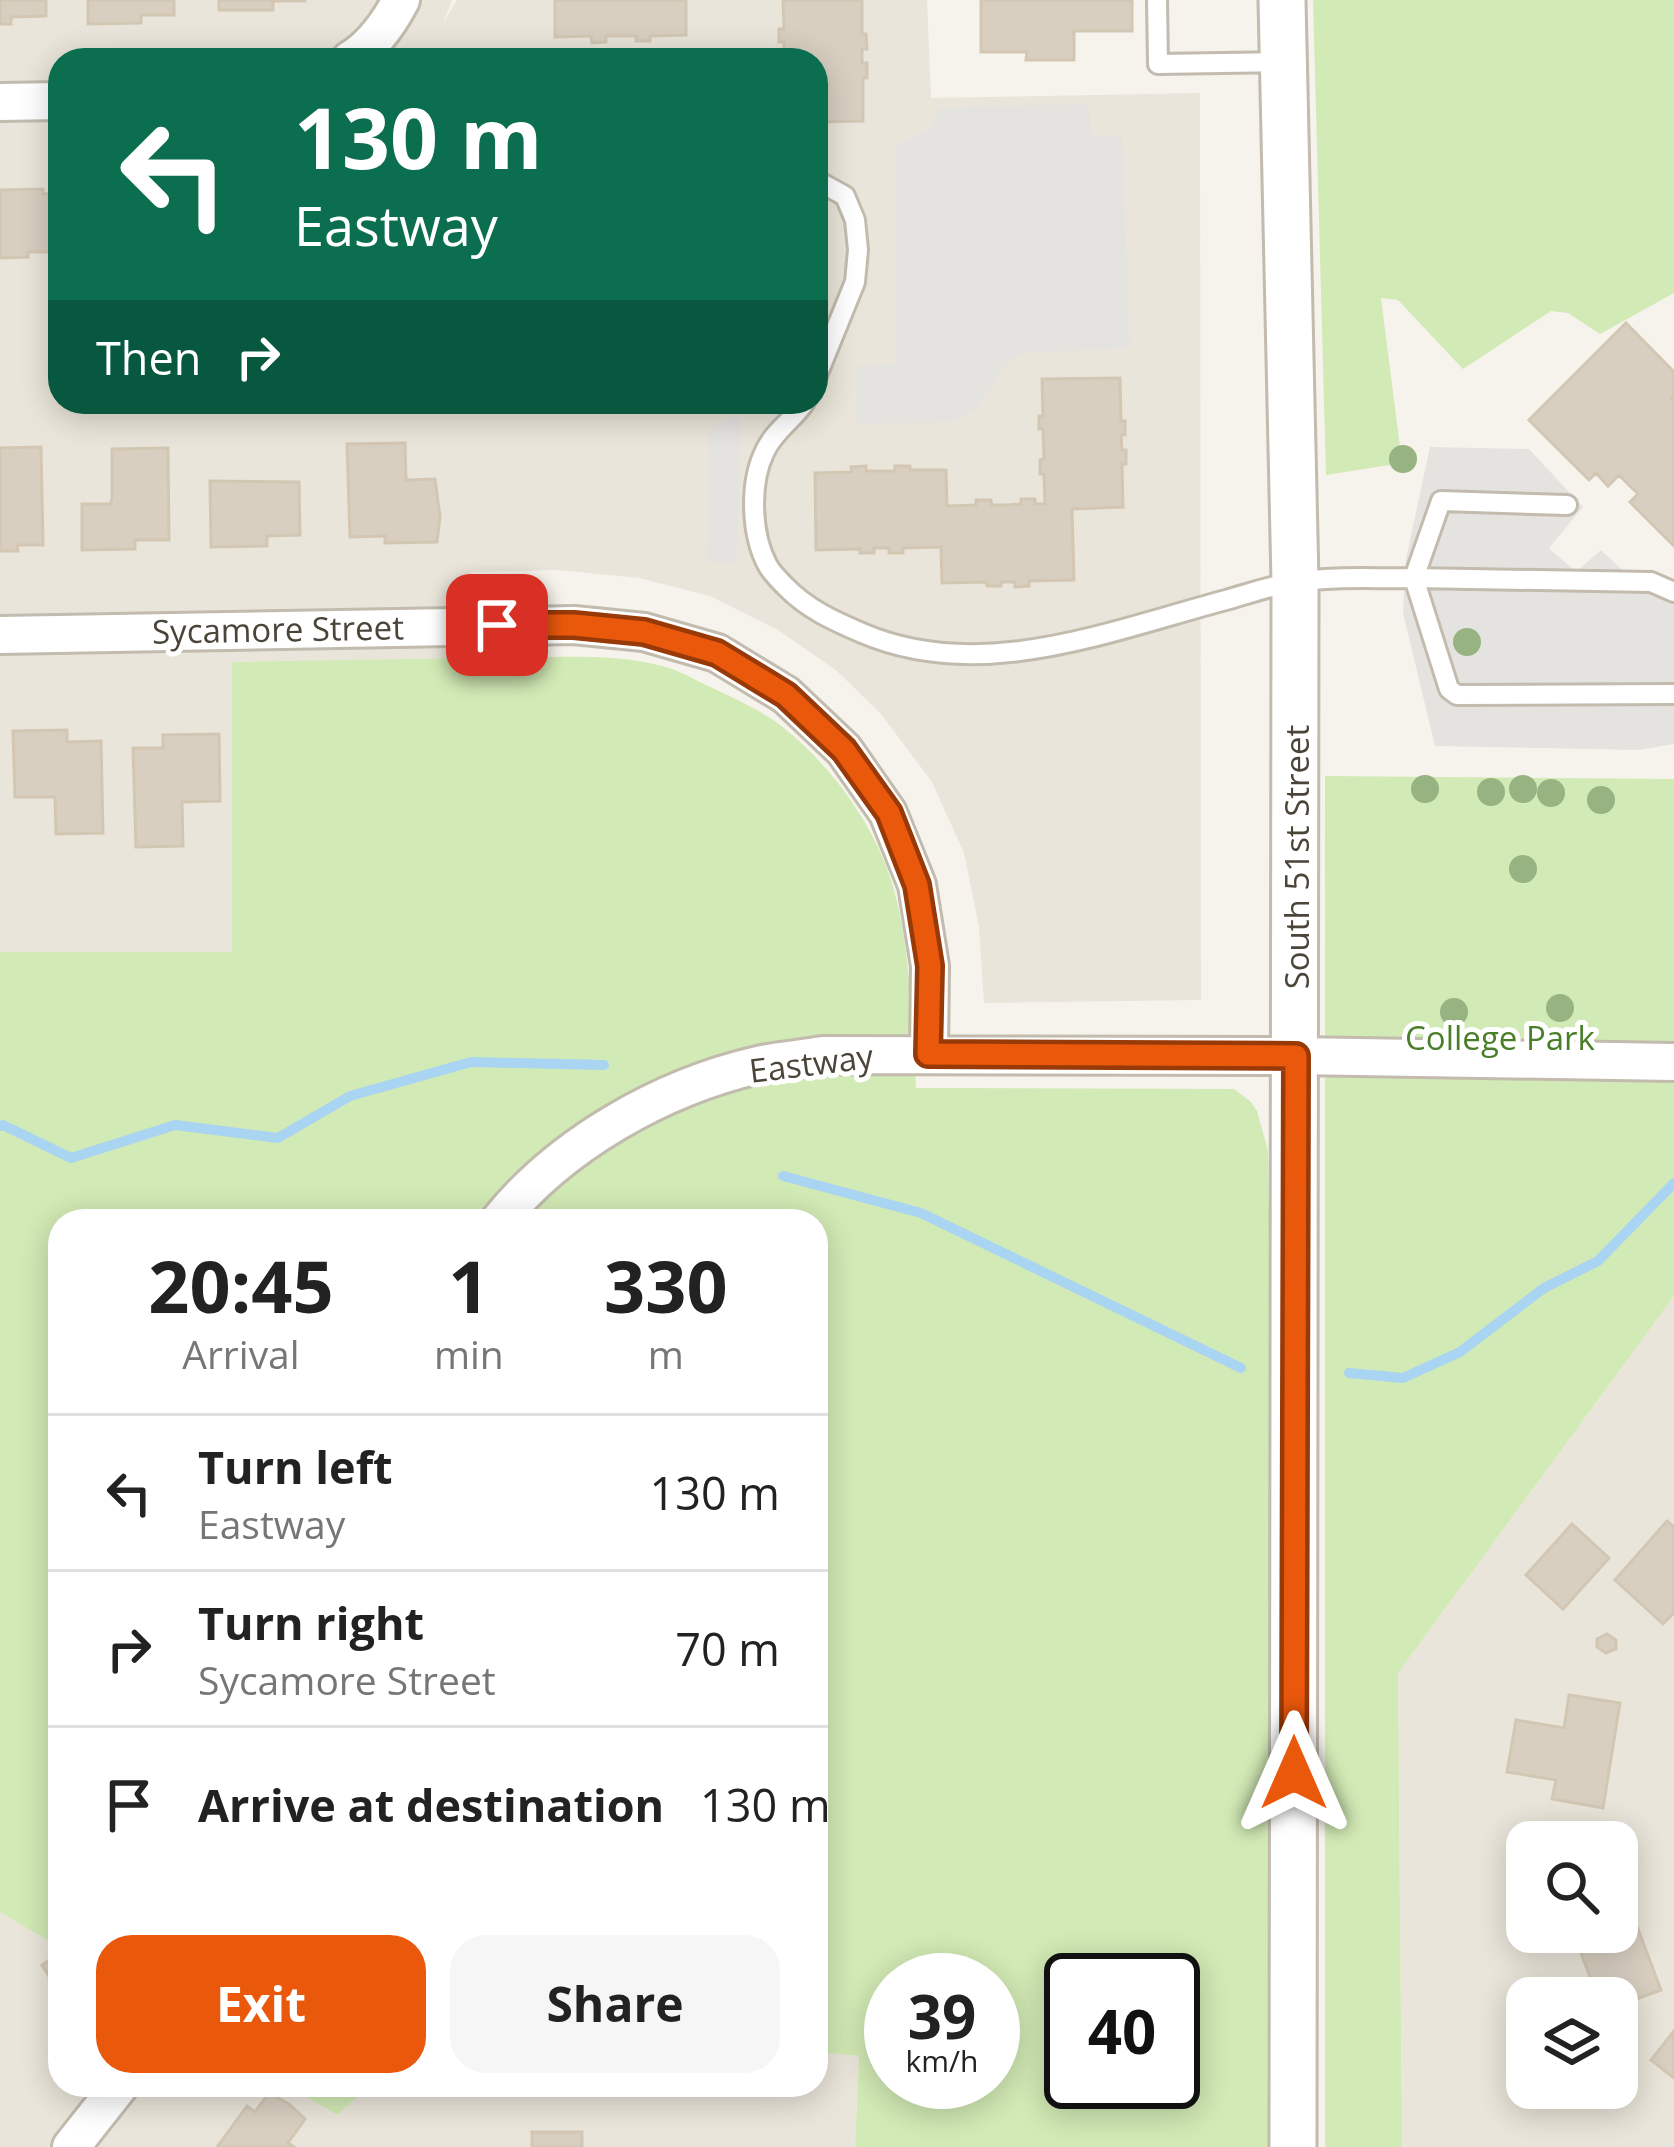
<!DOCTYPE html>
<html lang="en">
<head>
<meta charset="utf-8">
<style>
	body { margin:0; font-family:"Open Sans",sans-serif; background:#f6f6f6; color:#222; height:100vh; display:flex; flex-direction:column; font-size:45px; white-space:nowrap }
	* { box-sizing:border-box; margin:0 }
	p { font-size:39px; color:#767676 }
	.icon { flex:none; width:66px; height:66px; fill:none; stroke:currentColor; stroke-width:2; stroke-linecap:round; stroke-linejoin:round }
	.map { position:relative; flex:1; overflow:hidden }
	.panel { position:absolute; left:48px; top:1209px; width:780px; height:888px; display:flex; flex-direction:column; background:#fff; border-radius:36px; box-shadow:0 6px 30px #0003 }
	.panel>* { flex:none }
	.banner { position:absolute; left:48px; top:48px; width:780px; height:366px; border-radius:36px; box-shadow:0 6px 30px #0003; background:#0b6e4f; color:#fff; overflow:hidden }
	.controls { position:absolute; left:1506px; top:1821px; display:grid; gap:24px }
	.controls a { display:grid; place-items:center; width:132px; height:132px; border-radius:24px; background:#fff; box-shadow:0 6px 30px #0003; font-size:60px }
	.speed { position:absolute; left:864px; top:1953px; display:flex; gap:24px; font-size:60px; font-weight:700; text-align:center }
	.speed>* { display:grid; place-content:center; width:156px; height:156px; border-radius:50%; background:#fff; box-shadow:0 6px 30px #0003; line-height:1 }
	.speed small { font-size:30px; font-weight:400 }
	.speed .limit { border:6px solid #111; border-radius:18px; background:#fff; color:#111 }
	.pin { position:absolute; display:grid; place-items:center; width:102px; height:102px; color:#fff; margin:-51px; border-radius:24px; box-shadow:0 6px 18px #0006 }
	.me { position:absolute; width:132px; margin:-66px; rotate:0deg; stroke-linejoin:round; filter:drop-shadow(0 0 9px #0008) }
	.turn { display:flex; align-items:center; gap:42px; height:252px; padding:0 48px; font-size:54px }
	.turn .icon { width:156px; height:156px; stroke-width:2.5 }
	.turn b { display:block; font-size:84px; line-height:102px }
	.then { display:flex; align-items:center; height:114px; padding:0 48px; background:#0003; gap:24px; font-size:45px }
	.eta { display:flex; justify-content:space-evenly; align-items:center; height:204px; text-align:center }
	.eta b { font-size:72px; font-weight:700; line-height:84px }
	.cta { display:flex; gap:24px; margin-top:auto; padding:24px 48px }
	.cta a { flex:1; height:138px; border-radius:36px; background:#ea580c; color:#fff; font-size:48px; font-weight:700; line-height:138px; text-align:center }
	.cta a+a { background:#f6f6f6; color:#222 }
	ul { padding:0; list-style:none }
	li { display:flex; align-items:center; gap:36px; height:156px; padding:0 48px; border-top:3px solid #e0e0e0 }
	li div { flex:1 }
	li b { display:block; font-size:45px }
	li em { font-style:normal }
	.map>svg:first-child { display:block }
	.residential { fill:#eae5da; fill-rule:evenodd }
	.green { fill:#d2eab5; fill-rule:evenodd }
	.parking { fill:#e5e3e0 }
	.lines { fill:none; stroke-linecap:round; stroke-linejoin:round }
	.stream { stroke:#a9d4f2; stroke-width:10 }
	.building { fill:#d8cfc1; stroke:#d3c7b4; stroke-width:3 }
	.service-casing { stroke:#c2bbae; stroke-width:24 }
	.minor-casing { stroke:#c2bbae; stroke-width:42 }
	.tertiary-casing { stroke:#c2bbae; stroke-width:51 }
	.service { stroke:#fff; stroke-width:18 }
	.minor { stroke:#fff; stroke-width:36 }
	.tertiary { stroke:#fff; stroke-width:45 }
	.tree { fill:#97b381 }
	.route-casing { stroke:#983908; stroke-width:30 }
	.route { stroke:#ea580c; stroke-width:21 }
	.labels { text-anchor:middle; dominant-baseline:central; stroke-width:10; stroke-linejoin:round; paint-order:stroke }
	.street-label { font-size:33px; fill:#4b4439; stroke:#fff }
	.park-label { font-size:33px; fill:#4a7f2a; stroke:#fff }
</style>
</head>
<body>
<div class="map">
<svg width="1674" height="2147" viewBox="0 0 1674 2147">
	<rect width="100%" height="100%" fill="#f6f3ec"/>
	<path class="residential" d="M0 0H452L443 24 457 0H927L931 98 1200 93 1201 1000 984 1003 979 927 964 853 932 782 881 714 837 671 778 630 710 596 639 578 559 570 471 572 473 658 232 662V953L0 952ZM60 60H816V402H60Z
		M1674 1296V2147H1402L1398 1673ZM1527 1842H1617V1932H1527ZM1527 1998H1617V2088H1527Z
		M0 1912 60 1948V2085H287L337 2115 371 2085H816V2052L859 2056 855 2147H0Z"/>
	<path class="green" d="M1313 0H1674V293L1600 334 1568 313 1551 311 1463 369 1398 300 1381 298 1402 463 1326 475Z
		M525 657C570 657 618 654 662 666 677 669 691 678 704 684 731 697 762 710 785 729 833 768 875 826 893 886 911 951 912 1021 916 1088L1234 1089 1251 1102 1257 1111 1268 1151 1272 1388 1270 2147H855L859 2056 816 2052V1221H60V1948L0 1912V952H232V662ZM891 1980H993V2082H891ZM1071 1980H1173V2082H1071Z
		M1325 776 1674 779V1296L1398 1673 1402 2147H1325Z
		M287 2085H371L337 2115Z"/>
	<path class="parking" d="M1089 104 1091 135H1122L1130 348 1026 353 1013 359 1003 368 979 406 962 419 949 422 857 424 856 366 896 364 895 146 927 130 937 119V108Z
		M727 419H741L737 562H707L709 432Z
		M1430 447 1529 449 1583 507 1549 548 1576 572 1601 550 1620 568 1674 601V744L1639 750 1435 746 1403 613 1406 559Z"/>
	<g class="lines">
		<path class="stream" d="M0 1126 3 1125 71 1158 175 1125 278 1138 350 1096 471 1062 604 1065
			M783 1176 921 1213 1241 1368
			M1349 1373 1403 1378 1460 1352 1544 1288 1598 1261 1674 1183"/>
	</g>
	<path class="building" d="M0 0H46V16L11 17V24H0Z
		M88 0H174V15H141V23L88 24Z
		M219 0H305V1H273V10H219Z
		M555 0H686V35L650 36V41H636V36H606V42L592 43 591 36 555 37Z
		M783 0H862V34H866L867 49H862V63H867V78H863V121L816 122V60H784V42H779V29H784Z
		M981 0H1132V31H1074V60H1026L1027 52H981Z
		M43 189V194L60 193V252H28V257L0 258V190Z
		M1626 323 1674 372V395L1671 398 1674 400V546L1630 502 1638 494 1619 475 1608 486 1596 473 1589 480 1529 420Z
		M1120 378 1121 421H1125V435H1121L1122 450H1126V464H1122L1123 507 1072 509 1074 580 1029 581V586L1015 587V582H1001V586H987L986 582 942 583 941 547 903 548V553H889V548H874V553H860V549L816 550 815 473 852 472 851 467 866 466V471H895V466H910V470H946L947 506 976 505V500H991L992 505H1006L1021 504V499H1035V504H1045L1044 474H1040V460L1044 459 1043 429H1039V416H1043L1042 379Z
		M405 443 406 480 435 479 440 517 437 542 385 543V536L350 537 347 444Z
		M41 447 43 545H17L18 551H0V448Z
		M168 448 169 540H135V549L82 550V504H110L112 500V449Z
		M210 481 299 482 300 535 267 536V546L211 547Z
		M67 730V742L101 741 103 833 56 834 55 797H15L13 731Z
		M219 734 220 801 182 802 183 846 136 847 133 748H163V735Z
		M1667 1521 1674 1527V1613L1663 1624 1615 1580Z
		M1572 1524 1609 1558 1563 1609 1526 1575Z
		M1607 1634 1616 1640V1649L1606 1653 1597 1647V1639Z
		M1569 1695 1620 1703 1603 1808 1552 1799 1556 1780 1507 1772 1516 1720 1564 1728Z
		M1617 1886 1628 1915 1632 1913 1661 1990 1617 2006V1998H1598L1573 1932H1617Z
		M58 1955 60 1972 50 1978 42 1965Z
		M1674 2031V2078L1651 2060Z
		M269 2093 289 2104 305 2119 288 2143 294 2147H217L247 2106 255 2112Z
		M532 2132H582V2147H532Z"/>
	<g class="lines">
		<defs>
			<path id="service" d="M1157 0 1158 64 1283 62
				M816 180 845 196 855 220 858 250 855 282 816 378
				M805 402C793 420 774 431 765 451 749 483 751 535 768 566 772 573 779 580 785 586 807 609 834 621 862 633 981 684 1109 631 1226 600 1248 594 1272 585 1296 582 1334 576 1375 579 1414 578L1449 689 1457 695 1674 694
				M1567 505 1441 501 1414 578 1651 582 1674 592"/>
			<path id="minor" d="M350 60C373 46 389 23 401 0
				M0 102 60 101
				M0 635 574 625 644 632 717 653 786 695 844 750 888 813 917 885 930 966 929 1053
				M499 1221C561 1144 662 1087 758 1065 779 1060 802 1059 823 1055L1296 1056 1674 1062
				M71 2147 120 2085"/>
			<path id="tertiary" d="M1282 0 1295 582 1293 2147"/>
		</defs>
		<use href="#service" class="service-casing"/>
		<use href="#minor" class="minor-casing"/>
		<use href="#tertiary" class="tertiary-casing"/>
		<use href="#service" class="service"/>
		<use href="#minor" class="minor"/>
		<use href="#tertiary" class="tertiary"/>
	</g>
	<g class="tree">
		<circle cx="1403" cy="459" r="14"/>
		<circle cx="1467" cy="642" r="14"/>
		<circle cx="1425" cy="789" r="14"/>
		<circle cx="1523" cy="789" r="14"/>
		<circle cx="1491" cy="792" r="14"/>
		<circle cx="1551" cy="793" r="14"/>
		<circle cx="1601" cy="800" r="14"/>
		<circle cx="1523" cy="869" r="14"/>
		<circle cx="1560" cy="1008" r="14"/>
		<circle cx="1454" cy="1012" r="14"/>
	</g>
	<g class="lines">
		<defs>
			<path id="route" d="M497 625H574L644 632 717 653 786 695 844 750 889 813 917 885 930 966 928 1054 1296 1056 1294 1773"/>
		</defs>
		<use href="#route" class="route-casing"/>
		<use href="#route" class="route"/>
	</g>
	<g class="labels">
		<g class="street-label">
			<text transform="translate(278 629) rotate(-1)">Sycamore Street</text>
			<text transform="translate(1296 857) rotate(-90)">South 51st Street</text>
			<text transform="translate(811 1063) rotate(-7)">Eastway</text>
		</g>
		<g class="park-label">
			<text x="1500" y="1037">College Park</text>
		</g>
	</g>
</svg>
<div class="controls">
<a><svg class="icon" aria-label="search" viewBox="0 0 24 24"><circle cx="10" cy="10" r="6"/><path d="M15 15l6 6"/></svg></a>
<a><svg class="icon" aria-label="layers" viewBox="0 0 24 24"><path d="M12 4l9 5-9 5-9-5zM3 14l9 5 9-5"/></svg></a>
</div>
<div class="speed"><div>39<small>km/h</small></div><div class="limit">40</div></div>
<div class="pin" style="left:497px;top:625px;background:#d93025"><svg class="icon" aria-label="arrive" viewBox="0 0 24 24"><path d="M6 21V4h12l-3 4 3 4H6"/></svg></div>
<svg class="me" style="left:1294px;top:1773px" viewBox="-20 -20 40 40"><path d="M0-17L14 15 0 8-14 15z" fill="#ea580c" stroke="#fff" stroke-width="4"/></svg>
<div class="banner">
<div class="turn"><svg class="icon" aria-label="left" viewBox="0 0 24 24"><path d="M17 20v-9H6M10 6l-5 5 5 5"/></svg><div><b>130 m</b>Eastway</div></div>
<div class="then">Then<svg class="icon" aria-label="right" viewBox="0 0 24 24"><path d="M7 20v-9h11M14 6l5 5-5 5"/></svg></div>
</div>
<section class="panel">
<div class="eta">
<div><b>20:45</b><p>Arrival</p></div>
<div><b>1</b><p>min</p></div>
<div><b>330</b><p>m</p></div>
</div>
<ul>
<li><svg class="icon" aria-label="left" viewBox="0 0 24 24"><path d="M17 20v-9H6M10 6l-5 5 5 5"/></svg><div><b>Turn left</b><p>Eastway</p></div><em>130 m</em></li>
<li><svg class="icon" aria-label="right" viewBox="0 0 24 24"><path d="M7 20v-9h11M14 6l5 5-5 5"/></svg><div><b>Turn right</b><p>Sycamore Street</p></div><em>70 m</em></li>
<li><svg class="icon" aria-label="arrive" viewBox="0 0 24 24"><path d="M6 21V4h12l-3 4 3 4H6"/></svg><div><b>Arrive at destination</b></div><em>130 m</em></li>
</ul>
<div class="cta"><a>Exit</a><a>Share</a></div>
</section>
</div>
</body>
</html>
